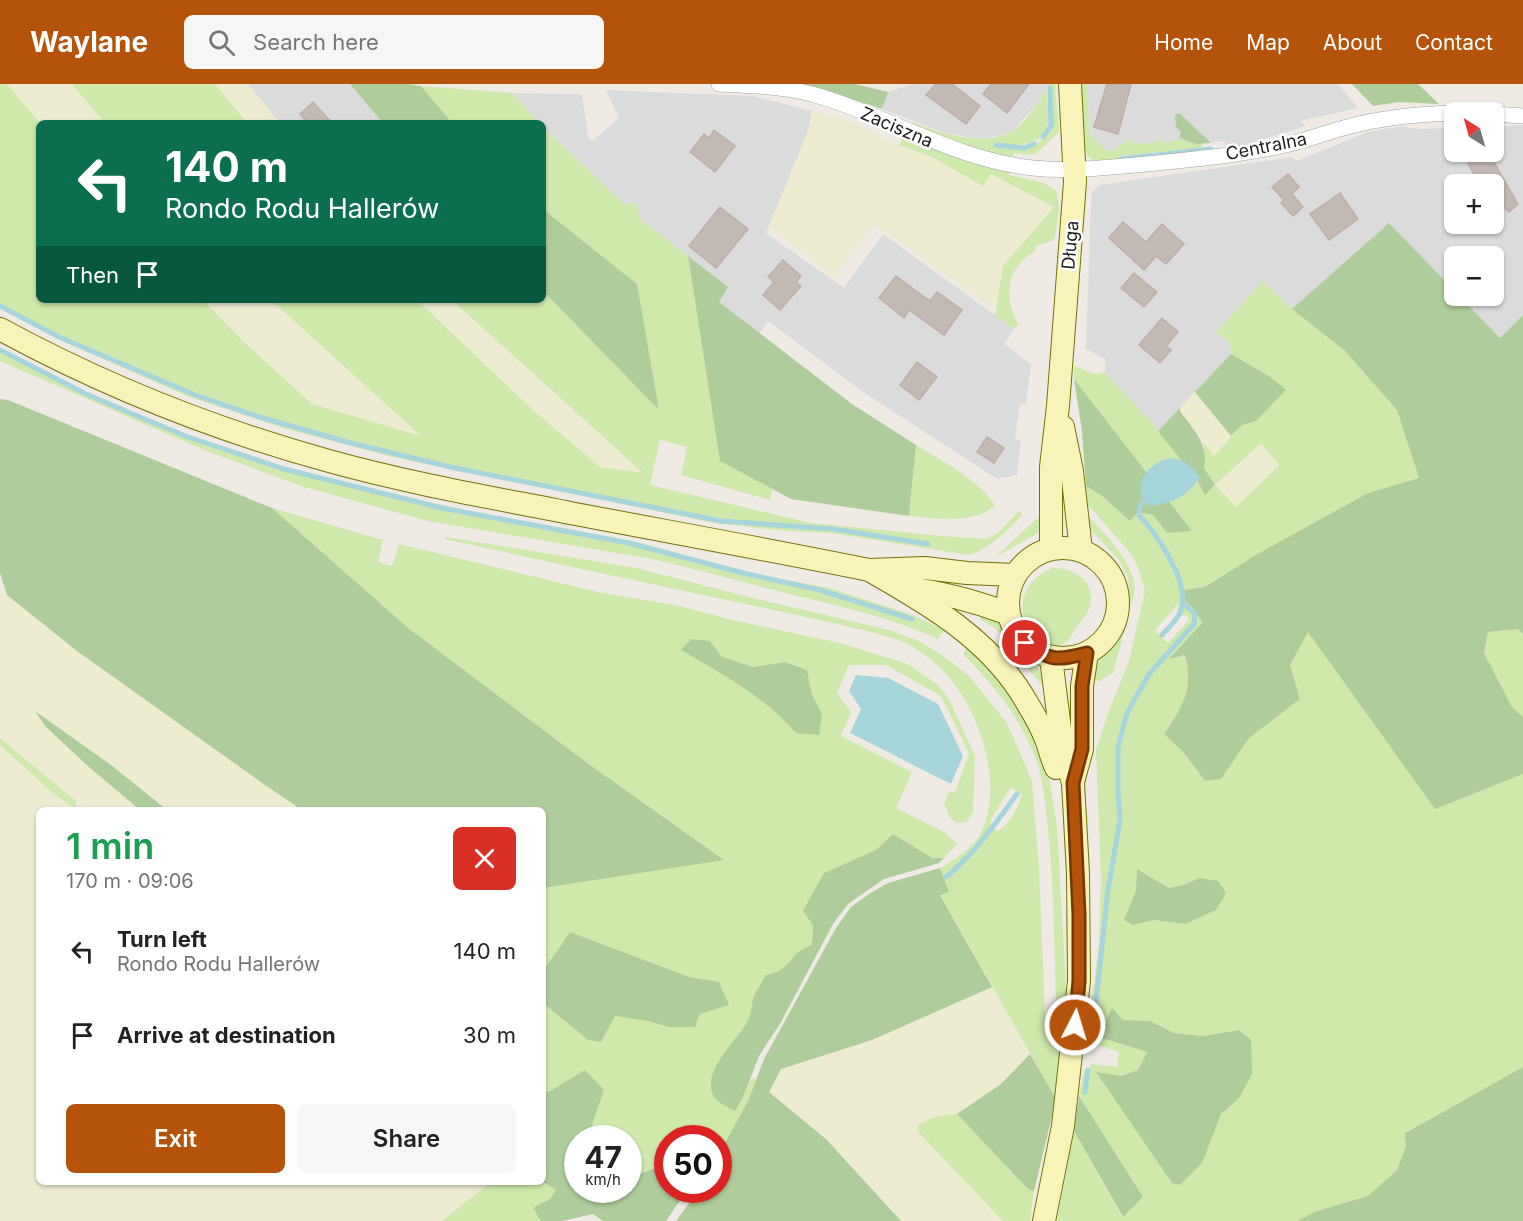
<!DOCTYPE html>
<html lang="en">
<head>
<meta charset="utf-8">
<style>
	body { margin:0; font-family:Inter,sans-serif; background:#f6f6f6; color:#222; height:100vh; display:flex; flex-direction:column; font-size:22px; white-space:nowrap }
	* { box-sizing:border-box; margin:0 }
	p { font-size:20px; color:#767676 }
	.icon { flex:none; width:33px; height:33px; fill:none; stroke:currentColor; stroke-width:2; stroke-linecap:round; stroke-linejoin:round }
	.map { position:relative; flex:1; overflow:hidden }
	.details { position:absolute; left:36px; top:723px; width:510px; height:378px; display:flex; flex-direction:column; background:#fff; border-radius:9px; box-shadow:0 2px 4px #0004 }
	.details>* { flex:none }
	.top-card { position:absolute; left:36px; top:36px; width:510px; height:183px; border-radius:9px; box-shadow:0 2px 4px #0004; background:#0b6e4f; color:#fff; overflow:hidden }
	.needle { width:39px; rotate:323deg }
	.fabs { position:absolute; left:1444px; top:18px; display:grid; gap:12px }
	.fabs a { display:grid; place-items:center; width:60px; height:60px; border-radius:9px; background:#fff; box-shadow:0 2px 4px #0004; font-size:30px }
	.speed { position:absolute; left:564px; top:1041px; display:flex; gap:12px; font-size:30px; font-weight:700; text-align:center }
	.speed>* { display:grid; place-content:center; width:78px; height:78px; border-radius:50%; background:#fff; box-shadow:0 2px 4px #0004; line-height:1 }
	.speed small { font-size:15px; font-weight:400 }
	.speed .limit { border:9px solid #d22; background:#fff; color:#111 }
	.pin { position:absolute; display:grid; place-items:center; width:51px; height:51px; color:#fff; margin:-26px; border:3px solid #fff; border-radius:50%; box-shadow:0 2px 6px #0007 }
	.me { position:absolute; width:66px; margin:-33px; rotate:5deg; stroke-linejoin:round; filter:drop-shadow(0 0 4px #0008) }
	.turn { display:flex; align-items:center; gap:21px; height:126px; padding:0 30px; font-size:27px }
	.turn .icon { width:78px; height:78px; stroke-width:2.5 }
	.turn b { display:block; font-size:42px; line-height:51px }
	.then { display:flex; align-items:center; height:57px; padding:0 30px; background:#0003; gap:12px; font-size:22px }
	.round { display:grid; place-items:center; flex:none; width:63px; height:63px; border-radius:9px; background:#f6f6f6 }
	.headline { display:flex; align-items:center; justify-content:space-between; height:102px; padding:0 30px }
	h1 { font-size:36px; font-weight:600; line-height:45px; color:#1e9e55 }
	.primary-button { display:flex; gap:12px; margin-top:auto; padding:12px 30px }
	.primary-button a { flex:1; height:69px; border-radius:9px; background:#b45309; color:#fff; font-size:24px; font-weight:600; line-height:69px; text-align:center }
	.primary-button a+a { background:#f6f6f6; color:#222 }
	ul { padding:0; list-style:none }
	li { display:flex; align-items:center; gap:18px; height:84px; padding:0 30px }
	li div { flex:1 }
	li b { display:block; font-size:22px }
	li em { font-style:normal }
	header { display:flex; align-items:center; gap:36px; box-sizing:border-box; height:84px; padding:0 30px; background:#b45309; color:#fff }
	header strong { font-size:28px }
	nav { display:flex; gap:33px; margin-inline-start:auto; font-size:21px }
	.search { width:420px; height:54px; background:#f6f6f6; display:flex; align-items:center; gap:15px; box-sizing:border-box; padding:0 21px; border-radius:9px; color:#767676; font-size:22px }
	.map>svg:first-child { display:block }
	.residential { fill:#dcdbdb; fill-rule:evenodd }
	.farmland { fill:#edecd0 }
	.grass { fill:#cfe8ab; fill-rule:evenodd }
	.forest { fill:#aecd9a }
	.water { fill:#a6d5db }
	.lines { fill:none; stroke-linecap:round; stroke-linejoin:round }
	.stream { stroke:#a6d5db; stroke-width:5 }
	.building { fill:#c3b9b4; stroke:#c0afa7; stroke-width:1.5 }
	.street-casing { stroke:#a2a2a2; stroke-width:16 }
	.secondary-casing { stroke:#727208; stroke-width:24 }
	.street { stroke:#fff; stroke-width:15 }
	.secondary { stroke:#f8f4b9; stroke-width:22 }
	.route-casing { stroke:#753606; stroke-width:15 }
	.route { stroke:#b45309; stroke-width:10 }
	.labels { text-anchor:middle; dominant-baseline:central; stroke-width:5; stroke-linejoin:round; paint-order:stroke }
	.street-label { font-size:18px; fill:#1e1e1e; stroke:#fff }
</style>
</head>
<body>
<header>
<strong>Waylane</strong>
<div class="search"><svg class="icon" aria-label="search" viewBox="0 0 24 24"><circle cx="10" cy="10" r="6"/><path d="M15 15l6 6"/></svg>Search here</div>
<nav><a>Home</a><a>Map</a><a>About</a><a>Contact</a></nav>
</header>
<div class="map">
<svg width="1523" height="1137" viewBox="0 0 1523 1137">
	<rect width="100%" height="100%" fill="#efeae4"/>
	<path class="residential" d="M248 0H350L383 39H280Z
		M913 0H1049L1039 18 1012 47 999 52 977 55 942 48 882 25 888 8Z
		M1087 0H1338L1358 24 1300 37 1306 42 1230 66 1223 57 1168 63 1105 66 1090 50Z
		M606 6 753 12 812 27 808 48 766 149 844 204 883 150 1014 245 1004 260 1031 280 1026 320 1020 319 1015 355 1021 357 1017 391 997 395 863 308 768 237 759 250 718 218 727 203 640 135 636 119 625 121 543 43V39H539L512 9 582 10 588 53 592 57 619 34Z
		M1523 41V231L1500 254 1459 212H1494V172H1455V207L1389 139 1292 225 1264 198 1217 249 1229 258 1231 270 1158 347 1105 288V275L1086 265 1091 118 1092 108 1100 101 1292 73 1297 77 1368 48 1402 42 1415 45 1455 44V68H1494V43ZM1455 100H1494V140H1455Z"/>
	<path class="farmland" d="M7 0H72L105 39H40Z
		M215 0H248L280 39H247Z
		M812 27 849 36 905 65 932 73 951 83 983 102 991 90 1054 123 1003 182 995 225 874 140 833 194 769 141 808 48Z
		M203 216H271L423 352 312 320 246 260Z
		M417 216H452L593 345 644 389 600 383 535 328Z
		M1195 308 1231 352 1214 372 1180 327V324Z
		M1261 359 1279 380 1236 423 1215 401Z
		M0 505 77 567 265 701 302 726H167L111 681 37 628 45 642 90 684 140 726H90L76 717 0 654Z
		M0 661 55 711 77 726H39V1098H491L442 1137H0Z
		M992 903 1030 970 1001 1000 957 1030 934 1033 919 1049 1003 1137H901L827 1055 769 1008 781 985 872 956Z"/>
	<path class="grass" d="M0 0H7L40 39 39 216H203L246 260 312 320 421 352 271 216H417L535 328 600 383 643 389 452 216H543V207L658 325 637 200 543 125V43L625 121 636 118 640 135 688 172 720 376 772 405 770 416 681 391 687 363 660 356 650 401 811 439 942 452 986 455 998 449 1020 426 1022 431C1011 444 985 468 969 471L831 449 786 447 715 439 393 373 283 344 187 312 62 257 0 224Z
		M72 0H215L247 39H105Z
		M1049 0H1055L1059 48 1037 69 1031 71 1014 69 1013 73 982 68 911 43 913 38C939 50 986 63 1012 47 1028 37 1040 16 1049 0ZM1049 3 1052 5 1053 28 1052 47C1029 68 1025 67 995 63L996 59C1013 62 1042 64 1047 42 1050 32 1047 18 1047 7Z
		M1078 0H1087L1090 50 1105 66H1116L1117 61H1124L1126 55C1135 62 1151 61 1161 55L1163 60C1187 50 1184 61 1202 60V64L1118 72V78C1110 78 1098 80 1090 74 1077 63 1079 17 1078 0Z
		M421 2 512 9 539 39H452Z
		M904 53 957 74 1010 86 1009 91 1044 99 1057 108 1059 124 1055 154 1049 158 1035 162V167C1005 186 1004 211 1018 241L1014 245 995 232 1003 182 1054 123 991 90 983 102 932 73 898 61Z
		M1263 197 1292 225 1345 267 1397 326 1419 394 1368 409 1435 725 1523 690V983L1406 1048V1062L1397 1086 1368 1112 1314 1128 1297 1137H1057L1074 1047 1122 1133 1143 1113 1079 1012 1084 986 1089 987 1091 980 1117 983 1119 968 1095 960 1094 954H1087L1099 860 1101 794 1096 666 1108 629 1129 577 1145 507 1138 483 1130 469 1091 424 1086 422V402L1102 412 1130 437 1138 428 1153 431 1167 449 1192 447 1074 295V282L1095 290 1105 288C1140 327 1179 365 1205 410L1215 401 1204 384 1206 377 1203 358 1214 372 1242 341 1256 337 1269 292 1231 270 1229 258 1216 248ZM1261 359 1279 381 1236 423 1215 401ZM1185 517 1290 581 1300 615 1249 654 1221 695 1205 697 1184 669 1164 650C1184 621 1194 607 1185 571L1170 574 1202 540 1195 526ZM1179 519 1177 529 1182 532 1187 531 1189 536 1168 559 1155 546ZM1138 786 1169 804 1184 801 1199 795 1185 840 1154 836 1133 841 1124 836 1136 807ZM1123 936 1150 937 1174 949 1203 952 1239 946V1014L1221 1030 1211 1053 1180 1101 1172 1098 1097 989 1123 992 1138 986 1147 968 1099 953Z
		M0 264 77 304 195 354 293 387 472 428 628 456 758 491 829 504 910 530 944 546 938 555C889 533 846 524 794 511 748 500 703 487 657 476L428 437 304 403 206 367 0 277Z
		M916 361C945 379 975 393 995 421 977 441 933 434 909 432Z
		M272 424 383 456 378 478 392 482 399 460 598 508 675 521 733 536 840 559 908 580 938 601 950 617 975 672 973 728 966 738 956 739 949 732 944 720 949 707 955 709 969 669 941 612 886 581H849L837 609 851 628 841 652 912 688 896 724 946 749 957 760 944 774 932 775 893 750 876 766 824 789 813 841 812 861C791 868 795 877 780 886 776 889 770 890 766 892L754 912 750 933 741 950 724 968 743 1013 750 996 757 994 749 1015 719 1070 718 1054H668L667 1080 636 1091 629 1089 628 1054H590L593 1038 604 1006 585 986 550 1007 543 1009V919L588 956 615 932 648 937 669 943 700 930 728 921 719 898 688 893 570 848 543 887V804L723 775 586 678 407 543ZM710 557 722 573 753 583 785 578 807 586 812 611 822 630 796 648C765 612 722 590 681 565Z
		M1041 431 1038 449 995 473Z
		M1087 431C1107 453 1148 489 1130 522L1128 493 1119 476 1086 441Z
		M446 453 636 484 753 514 889 546 919 557 942 571 969 592 1007 639 1032 697 1039 784 1045 933 1049 940 1062 947 1056 1015 940 810 949 808 940 784C954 776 970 766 979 752 990 734 992 707 989 686 982 637 957 589 913 563 898 554 879 550 862 546 831 538 800 532 769 525 661 502 553 479 445 455ZM1011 703 1022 711C1018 722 1009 743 997 747L991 742V735Z
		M1052 484C1075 483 1098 499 1089 525 1087 531 1080 538 1076 544 1070 554 1068 560 1056 562 1013 551 1011 501 1052 484Z
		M982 528C1004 537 1003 551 1018 566 1032 580 1038 576 1044 599H1040L996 545 980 535Z
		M1126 541 1113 589 1099 597 1094 595 1098 579Z
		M1518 545 1523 550V633L1512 623 1484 569 1488 548Z
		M969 559 1021 623 1048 687 1057 742 1066 904 1065 931 1059 926 1056 915C1054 858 1054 802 1048 746 1045 720 1044 694 1034 670 1018 631 992 599 963 570Z
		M0 654 76 717V725L55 711 0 661Z
		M957 1030 1028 1105 1034 1107 1030 1137H1003L919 1049 918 1041 934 1033Z
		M491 1098H543L557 1106 550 1115 533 1124 541 1137H442Z"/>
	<path class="forest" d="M350 0H408L421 2 452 39H383Z
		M804 0H855L888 8 882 25Z
		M1352 0H1418L1439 20 1399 18 1373 22Z
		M1179 29 1211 59 1196 60 1179 54 1181 48 1176 43 1175 32Z
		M543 125 637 200 659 326 543 207Z
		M1389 139 1455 207V212H1459L1500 254 1523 231V550L1518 545 1488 548 1484 569 1512 623 1523 633V690L1435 725 1308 548 1290 581 1300 615 1249 654 1221 695 1205 697 1184 669 1164 650C1183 622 1194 605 1185 571L1169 575 1202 539 1195 526 1185 517V506L1205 503 1256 471 1368 409 1419 394 1397 326 1345 267 1292 225Z
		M688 172 728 203 719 218 852 320 916 361 909 432 791 415 720 377Z
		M1231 270 1269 292 1286 306 1256 337 1242 341 1231 352 1195 308Z
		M1074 295 1192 447 1167 449 1153 431 1138 428 1130 437 1102 412 1086 402 1082 347Z
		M0 315 8 316 272 424 407 543 586 678 724 776 543 804V726H302L265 701 77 567 7 511 0 489Z
		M1180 324V327C1192 344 1210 361 1204 384L1215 401 1205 411 1197 396 1158 347Z
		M691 555 710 557 722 573 753 583 785 578 807 586 812 611 822 630 819 651 796 649C764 612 722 590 681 566Z
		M35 627 111 681 167 726H140L90 684 45 642Z
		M893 750 932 774H944L939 779 884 795 848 820 833 840 781 938 759 972 743 1013 735 1027C728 1023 717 1019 713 1011 702 986 736 958 747 938 752 930 751 920 754 912 757 905 762 898 766 891 770 890 776 889 780 886 795 877 791 868 812 861L813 841 803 827 824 789 876 766Z
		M940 784 949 808 940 811 992 903 872 956 781 985 769 1008 826 1055 901 1137H676L699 1106H718L719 1070 749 1015 764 975 836 844 851 823 869 810 888 799Z
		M1137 785 1169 804 1184 801 1199 794 1218 797 1226 809 1216 826 1185 840 1154 836 1133 841 1124 836 1136 807Z
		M570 848 689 893 719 898 729 921 700 930 695 943H669L648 937 615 932 601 958 588 956 543 919V887Z
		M1112 924 1123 936 1150 937 1174 949 1203 952 1239 946 1251 956 1252 990 1239 1014 1221 1030 1202 1079 1180 1101 1172 1099 1096 988 1122 992 1138 986 1147 968 1099 953Z
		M1030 970 1056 1015 1034 1107 1028 1105 957 1030 1001 1000Z
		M1523 983V1137H1297L1314 1128 1368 1112 1397 1086 1406 1062 1405 1049Z
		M585 986 604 1006 593 1038 590 1054H578V1106H628L629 1089 636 1091 667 1080 668 1106H687L666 1137H603L593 1130 562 1137H541L533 1124 550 1115 556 1106 543 1098V1009L550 1007Z
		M1079 1012 1143 1113 1123 1133 1074 1047Z"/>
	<path class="water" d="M1170 374C1185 376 1193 381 1200 394 1184 414 1175 418 1150 422 1129 402 1148 379 1170 374Z
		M856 591 888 594 938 620 963 672 951 700 850 649 861 625 849 607Z"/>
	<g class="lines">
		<path class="stream" d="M1043 53 1051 42 1050 4
			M996 61 1024 64 1034 60
			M1120 75 1211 65
			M0 222 59 253 195 311 256 332 347 358 450 383 721 437 833 445 928 460
			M0 266 84 309 135 331 188 353 284 385 442 424 629 459 743 489 820 506 912 535
			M1144 416 1140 423 1139 431C1157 451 1193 501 1180 529 1176 537 1168 544 1162 551
			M946 793C975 769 995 740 1017 710
			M1092 956 1108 805 1120 737 1118 707V663L1127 629 1149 590 1194 540 1195 530 1183 519
			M1085 1008 1088 986"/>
	</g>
	<path class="building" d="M936 0H952L980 22 966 40 926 11Z
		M991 0H1029L1007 29 983 10Z
		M1107 0H1131L1118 50 1094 43Z
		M313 18 332 39H308L300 30Z
		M714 46 735 62 715 88 690 68 704 50 709 54Z
		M1462 68H1488L1518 120 1509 128 1494 113V100H1479Z
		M1288 90 1299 103 1292 110 1303 123 1293 132 1281 119 1284 116 1272 103Z
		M1340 109 1358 135 1329 156 1310 130Z
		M720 123 748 145 716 184 689 162Z
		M1123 138 1146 158 1162 140 1184 160 1166 180 1156 172 1144 186 1109 154Z
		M783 176 801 192 796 198 801 202 780 226 763 211 774 198 768 193Z
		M1134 189 1157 208 1144 223 1121 204Z
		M896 192 930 217 937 208 962 226 944 251 909 226 904 234 879 214Z
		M1162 234 1178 248 1166 262 1171 266 1160 279 1139 261Z
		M917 278 937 293 919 316 900 301Z
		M987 353 1004 364 994 379 977 368Z"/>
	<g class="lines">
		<defs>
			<path id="street" d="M719 0C754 2 788 2 822 13 894 35 957 76 1033 84 1071 88 1109 83 1146 80 1194 75 1244 71 1290 60 1310 55 1328 48 1347 43 1383 33 1418 30 1455 29
				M1494 30 1523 32"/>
			<path id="secondary" d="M0 245C103 301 216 346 329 377 408 399 489 413 570 429 670 448 770 466 869 486L925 484 967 489 1015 491
				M1063 343 1072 387 1081 466
				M1008 519a55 55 0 1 1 110 0a55 55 0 1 1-110 0Z
				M1051 464V383L1058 322 1075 98 1070 0
				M869 486C929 520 991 556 1026 617 1034 630 1042 644 1047 658 1050 667 1052 675 1056 684
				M905 504C941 508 975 517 1009 530
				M1073 698 1082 665V602L1087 569
				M1044 1137 1063 1042 1079 897 1078 789 1073 699 1062 661 1051 574"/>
		</defs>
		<use href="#street" class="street-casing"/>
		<use href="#secondary" class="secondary-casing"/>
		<use href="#street" class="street"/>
		<use href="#secondary" class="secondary"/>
	</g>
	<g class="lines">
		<defs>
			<path id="route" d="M1025 559C1050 577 1057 577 1087 569L1082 602V665L1073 699 1079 831V897L1075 941"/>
		</defs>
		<use href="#route" class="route-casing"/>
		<use href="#route" class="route"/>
	</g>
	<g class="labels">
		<g class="street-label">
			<text transform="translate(897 43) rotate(23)">Zaciszna</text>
			<text transform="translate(1266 62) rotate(-11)">Centralna</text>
			<text transform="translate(1070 161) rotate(-85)">Długa</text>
		</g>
	</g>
</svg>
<div class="fabs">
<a><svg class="needle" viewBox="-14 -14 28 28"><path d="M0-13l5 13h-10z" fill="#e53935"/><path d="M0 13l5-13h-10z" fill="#767676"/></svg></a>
<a>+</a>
<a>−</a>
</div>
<div class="speed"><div>47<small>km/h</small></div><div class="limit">50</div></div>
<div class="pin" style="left:1025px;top:559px;background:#d93025"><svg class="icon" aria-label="arrive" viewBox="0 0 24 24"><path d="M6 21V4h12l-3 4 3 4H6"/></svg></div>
<svg class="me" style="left:1075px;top:941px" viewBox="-20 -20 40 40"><circle r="17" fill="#b45309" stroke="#fff" stroke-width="3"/><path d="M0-11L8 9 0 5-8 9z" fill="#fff"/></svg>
<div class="top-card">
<div class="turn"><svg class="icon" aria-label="left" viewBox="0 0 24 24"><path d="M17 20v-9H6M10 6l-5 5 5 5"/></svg><div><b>140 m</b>Rondo Rodu Hallerów</div></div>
<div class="then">Then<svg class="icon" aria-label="arrive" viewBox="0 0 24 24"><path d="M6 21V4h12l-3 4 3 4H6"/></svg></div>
</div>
<section class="details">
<div class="headline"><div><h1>1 min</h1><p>170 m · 09:06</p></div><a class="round" style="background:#d93025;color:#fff"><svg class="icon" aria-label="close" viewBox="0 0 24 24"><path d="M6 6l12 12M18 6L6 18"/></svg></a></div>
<ul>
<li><svg class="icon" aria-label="left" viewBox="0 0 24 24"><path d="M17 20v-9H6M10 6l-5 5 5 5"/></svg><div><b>Turn left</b><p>Rondo Rodu Hallerów</p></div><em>140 m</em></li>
<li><svg class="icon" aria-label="arrive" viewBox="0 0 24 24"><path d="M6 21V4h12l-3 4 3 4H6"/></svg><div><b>Arrive at destination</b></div><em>30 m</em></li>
</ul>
<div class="primary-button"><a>Exit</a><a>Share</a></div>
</section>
</div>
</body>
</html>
